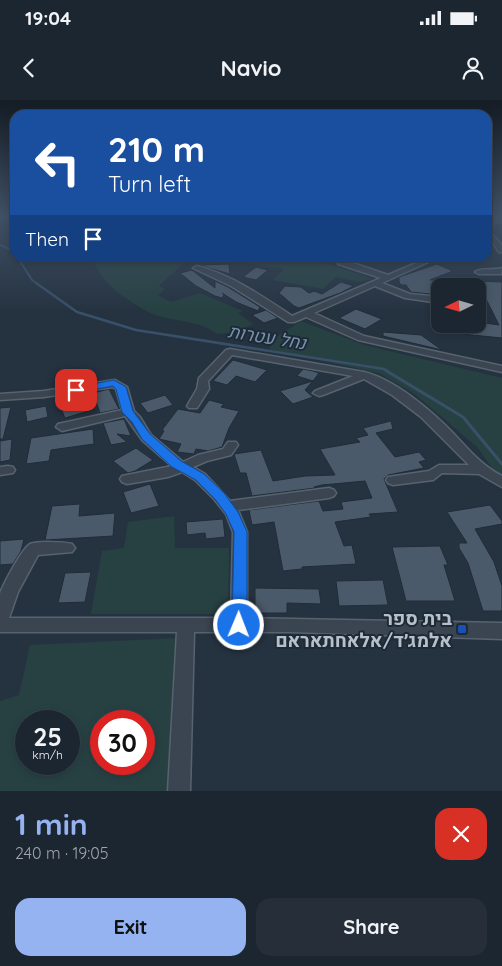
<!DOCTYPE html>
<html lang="en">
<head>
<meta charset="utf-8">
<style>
	body { margin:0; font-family:Quicksand,Heebo,sans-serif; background:#252e39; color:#f1f3f6; height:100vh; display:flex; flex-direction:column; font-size:19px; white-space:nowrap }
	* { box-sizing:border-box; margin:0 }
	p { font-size:16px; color:#a0a5ab }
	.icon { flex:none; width:28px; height:28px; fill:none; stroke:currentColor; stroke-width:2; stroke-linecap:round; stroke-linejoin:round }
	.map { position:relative; height:691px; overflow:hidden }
	.details { display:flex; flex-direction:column; background:#1c2631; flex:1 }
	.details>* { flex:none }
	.banner { position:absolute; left:10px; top:10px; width:482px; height:152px; border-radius:15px; box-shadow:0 2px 8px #0003,0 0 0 1px #3a434d; background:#1a4fa0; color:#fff; overflow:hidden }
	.needle { width:32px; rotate:265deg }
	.controls { position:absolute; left:431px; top:178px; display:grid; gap:10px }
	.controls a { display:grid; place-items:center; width:55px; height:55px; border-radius:10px; background:#1c2631; box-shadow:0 2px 8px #0003,0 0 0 1px #3a434d; font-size:25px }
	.speed { position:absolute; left:15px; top:610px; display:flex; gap:10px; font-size:25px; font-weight:700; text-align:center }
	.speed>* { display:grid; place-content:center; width:65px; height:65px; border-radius:50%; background:#1c2631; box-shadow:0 2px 8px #0003,0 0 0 1px #3a434d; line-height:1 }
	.speed small { font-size:12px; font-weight:400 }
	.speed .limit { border:8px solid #d22; background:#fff; color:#111 }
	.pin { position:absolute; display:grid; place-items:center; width:42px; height:42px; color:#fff; margin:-21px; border-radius:10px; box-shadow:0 2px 8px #0006 }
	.me { position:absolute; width:55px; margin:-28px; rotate:1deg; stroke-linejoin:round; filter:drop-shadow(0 0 4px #0008) }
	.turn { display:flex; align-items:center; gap:18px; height:105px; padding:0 15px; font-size:22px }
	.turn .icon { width:65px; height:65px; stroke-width:2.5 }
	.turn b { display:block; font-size:35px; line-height:42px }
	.then { display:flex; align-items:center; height:48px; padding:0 15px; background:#0003; gap:10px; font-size:19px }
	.round { display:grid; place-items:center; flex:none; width:52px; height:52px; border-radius:15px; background:#252e39 }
	.head { display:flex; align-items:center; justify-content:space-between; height:85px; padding:0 15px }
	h1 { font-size:30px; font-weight:700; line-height:38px; color:#95b2f1 }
	.button { display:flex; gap:10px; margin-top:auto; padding:10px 15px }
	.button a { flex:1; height:58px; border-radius:15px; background:#95b2f1; color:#111; font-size:20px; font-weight:700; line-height:58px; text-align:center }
	.button a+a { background:#252e39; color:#f1f3f6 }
	.status { display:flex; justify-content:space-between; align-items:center; height:35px; padding:0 25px; background:#1c2631; direction:ltr }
	.status svg { height:14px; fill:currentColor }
	header { display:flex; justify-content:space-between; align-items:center; height:65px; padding:0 15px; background:#1c2631; font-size:22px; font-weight:700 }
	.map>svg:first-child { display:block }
	.green { fill:#274142; fill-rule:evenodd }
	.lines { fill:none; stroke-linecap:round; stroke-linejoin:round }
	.stream-far2 { stroke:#395069; stroke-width:2 }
	.stream-far1 { stroke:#395069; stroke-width:2.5 }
	.stream { stroke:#395069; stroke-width:3 }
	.building { fill:#4b5a6a; stroke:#202c38 }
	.minor-casing { stroke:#57636e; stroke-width:3 }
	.minor { fill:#3a4551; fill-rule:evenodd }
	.route { fill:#1a73e8; stroke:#114b97 }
	.transit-dot { fill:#1a4fb4; stroke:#1e2a36; stroke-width:2 }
	.labels { text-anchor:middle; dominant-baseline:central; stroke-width:4; stroke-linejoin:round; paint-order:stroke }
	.water-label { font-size:18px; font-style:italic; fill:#7692af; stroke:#1e2a36 }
	.near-poi-label { font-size:19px; font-weight:bold; fill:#b6c0cb; stroke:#1e2a36; text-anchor:end }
</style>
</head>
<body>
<div class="status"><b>19:04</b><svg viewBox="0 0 49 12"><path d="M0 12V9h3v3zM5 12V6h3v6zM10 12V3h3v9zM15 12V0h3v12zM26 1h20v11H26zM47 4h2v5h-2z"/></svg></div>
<header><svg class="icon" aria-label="back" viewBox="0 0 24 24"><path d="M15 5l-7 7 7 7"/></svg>Navio<svg class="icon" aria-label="person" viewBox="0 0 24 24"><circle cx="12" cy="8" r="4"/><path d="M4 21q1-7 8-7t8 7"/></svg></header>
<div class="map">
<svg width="502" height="691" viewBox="0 0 502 691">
	<rect width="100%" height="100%" fill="#253341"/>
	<path class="green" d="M89 158H189L159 186 165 189 158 195 171 202 200 193 243 211 238 213 253 224 236 232 217 234C201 221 179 222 159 216 142 211 112 191 102 176 98 170 95 164 89 158Z
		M200 158H286L332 165 373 179 359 182 336 177 323 189 273 180 284 169 245 163 200 162Z
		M301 221 364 245 502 278V382L477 347 415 294 379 273 269 249 275 238Z
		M174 416 175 448H229L228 514H91L102 451 124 448 128 422Z
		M180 538 170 691H0V601L19 595 30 545ZM26 621H69V664H26ZM101 621H144V664H101Z"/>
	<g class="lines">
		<path class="stream-far2" d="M0 145 15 152
			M18 158 32 180 38 184"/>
		<path class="stream-far1" d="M36 183 77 212 136 230 384 269 388 271"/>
		<path class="stream" d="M385 270 463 317 502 364"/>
	</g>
	<path class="building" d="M229 164 230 174 202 166V165Z
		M437 164 453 171 430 180H440V195L411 192 406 185H401L399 182V177Z
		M256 167 268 170 256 180 243 177Z
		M192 170 215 188V181L228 187 260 207 258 211 236 202 222 193 224 195 222 198 215 196 196 186 180 173Z
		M477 181 502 182V238L462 234V224H478V222L499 225Z
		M341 182 354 186 340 193 299 208 294 206 279 193 285 186 301 187 309 193 314 191 322 194Z
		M356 209 382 219 365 229 339 218Z
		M266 210 278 218 264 223 252 215Z
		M383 232 421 235 442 250 383 236Z
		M233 260 244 263 267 270 255 282 236 276 227 285 213 281Z
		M303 269 313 271 319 273 313 281 297 276Z
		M313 281 305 290 313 297 293 304 280 291Z
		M109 289 119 309 100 313 93 293Z
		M91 295 92 310 65 318 59 304Z
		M165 295 173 305 148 313 140 303Z
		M209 300 224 304 221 307 239 311 229 328 222 347 208 351 196 349 194 354 177 352 181 344 159 339 164 331 162 330 178 309 200 313Z
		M46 306 48 317 27 322 25 310Z
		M11 307 3 339H0V308Z
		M124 319 131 336 117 334 127 342 111 345 103 323Z
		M391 321 393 329 376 333 395 357 419 352 426 360 419 362 424 368 388 375 384 379 398 412 369 414 371 417 335 422 344 446 352 445 356 464 302 467V469L283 471 274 422 252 425 249 410 319 401 323 411 343 409 341 402 372 398 365 381 322 385 314 387 315 388 252 396 246 373H240L234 354 261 350 273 381 305 376 335 375 320 349 360 342 356 338 368 335 363 328Z
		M93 329 94 344 51 350 49 361 26 364 31 338Z
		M12 339 10 360 0 362V341Z
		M136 348 153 360 135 371 128 373 113 361Z
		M150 384 159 406 131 413 123 392Z
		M80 404 79 416 115 413 113 436 45 440 52 406Z
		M490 405 502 421V424L475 429 494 462 502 486V511H483L468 463 459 448V443H467L447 412Z
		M223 419 225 437 206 439 205 433 187 435 186 422Z
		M24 439 21 451 13 464 0 465V441Z
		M440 446 448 465H444L455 501H406L392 447Z
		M91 472 85 502 58 503 65 473Z
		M383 480 388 505 339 506 336 481Z
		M255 488 319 489 321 504 287 503V513H255Z"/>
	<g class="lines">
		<defs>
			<path id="minor" d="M488 118H502V122H488Z
				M488 130 502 145V152H499L488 136Z
				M428 158H437L382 183 410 194 440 197V203L405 198 375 186 314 213 364 236 502 266V272L358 240 306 217 294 222H288L231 186 193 168 197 166C232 175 262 196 292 216L381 178 338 164V160H344L388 175Z
				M502 168 501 174H479L475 172C482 167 494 171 502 168Z
				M230 249 364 272C394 279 432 311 453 333 468 349 482 366 502 376V387L479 374 442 373 433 380 393 385 388 383 386 380 388 377 429 371 439 365H469L421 317 392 295 364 279 323 295 319 296 313 293 315 291 353 276 232 255 208 281 209 289 197 308H189L187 306 197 289 199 278 226 250Z
				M115 280 127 287 134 311 140 317 151 335 183 362 198 355 223 349 228 342H236L238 345 231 355 207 361 193 367 205 374 230 401 329 388 334 390 336 393 334 396 329 398 238 410 247 432V518L502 523V539L291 532H194L190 691H168L177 532H0C0 521 0 505 0 494 3 484 22 449 30 444 37 441 65 442 72 444L75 448 72 452 38 455 18 492 9 518H231L233 432 226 414 214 399 195 380 182 372 168 377 127 384 122 382 120 379 122 376 172 366 142 340 125 316 62 331 56 327 58 324 122 310 116 289 113 287 44 297 0 300V294L44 291Z
				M8 366 13 367 15 370 13 373 0 375V367Z"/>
		</defs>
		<use href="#minor" class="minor-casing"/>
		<use href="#minor" class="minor"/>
	</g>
	<linearGradient id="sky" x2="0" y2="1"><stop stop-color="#141c24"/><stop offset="0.55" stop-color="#405065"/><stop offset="1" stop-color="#405065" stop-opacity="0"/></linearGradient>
	<rect width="502" height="211" fill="url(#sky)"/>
	<path class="route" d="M114 280 126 287 133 311 150 334 181 361 204 374 224 393 238 412 247 432V525L245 530 239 532 234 530 232 525 234 432 226 414 215 399 196 380 172 367 142 339 132 322 122 312 116 289 113 286 76 293 71 290 76 287Z"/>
	<rect class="transit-dot" x="457" y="524" width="10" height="10" rx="2.5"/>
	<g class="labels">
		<g class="water-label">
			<text transform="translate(267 237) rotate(9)">נחל עטרות</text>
		</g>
		<g class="near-poi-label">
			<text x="452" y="518">בית ספר<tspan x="452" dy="22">אלמג׳ד/אלאחתאראם</tspan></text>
		</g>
	</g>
</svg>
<div class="controls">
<a><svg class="needle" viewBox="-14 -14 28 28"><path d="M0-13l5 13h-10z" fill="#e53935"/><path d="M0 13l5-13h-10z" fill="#a0a5ab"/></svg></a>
</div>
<div class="speed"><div>25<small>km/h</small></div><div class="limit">30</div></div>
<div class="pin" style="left:76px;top:290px;background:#d93025"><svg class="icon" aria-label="arrive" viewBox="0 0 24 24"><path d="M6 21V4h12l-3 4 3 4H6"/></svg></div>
<svg class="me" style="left:239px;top:525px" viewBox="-20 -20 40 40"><circle r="17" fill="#1a73e8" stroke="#fff" stroke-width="3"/><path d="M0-11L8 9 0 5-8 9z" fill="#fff"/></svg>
<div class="banner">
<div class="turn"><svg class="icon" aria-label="left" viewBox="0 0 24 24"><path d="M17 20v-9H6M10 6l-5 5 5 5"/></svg><div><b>210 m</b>Turn left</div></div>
<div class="then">Then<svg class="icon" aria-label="arrive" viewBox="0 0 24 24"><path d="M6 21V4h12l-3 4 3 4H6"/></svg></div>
</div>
</div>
<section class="details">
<div class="head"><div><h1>1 min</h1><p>240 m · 19:05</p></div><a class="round" style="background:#d93025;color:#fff"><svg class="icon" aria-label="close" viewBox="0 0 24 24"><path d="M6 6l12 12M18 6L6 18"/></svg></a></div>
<div class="button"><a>Exit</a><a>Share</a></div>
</section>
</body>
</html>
